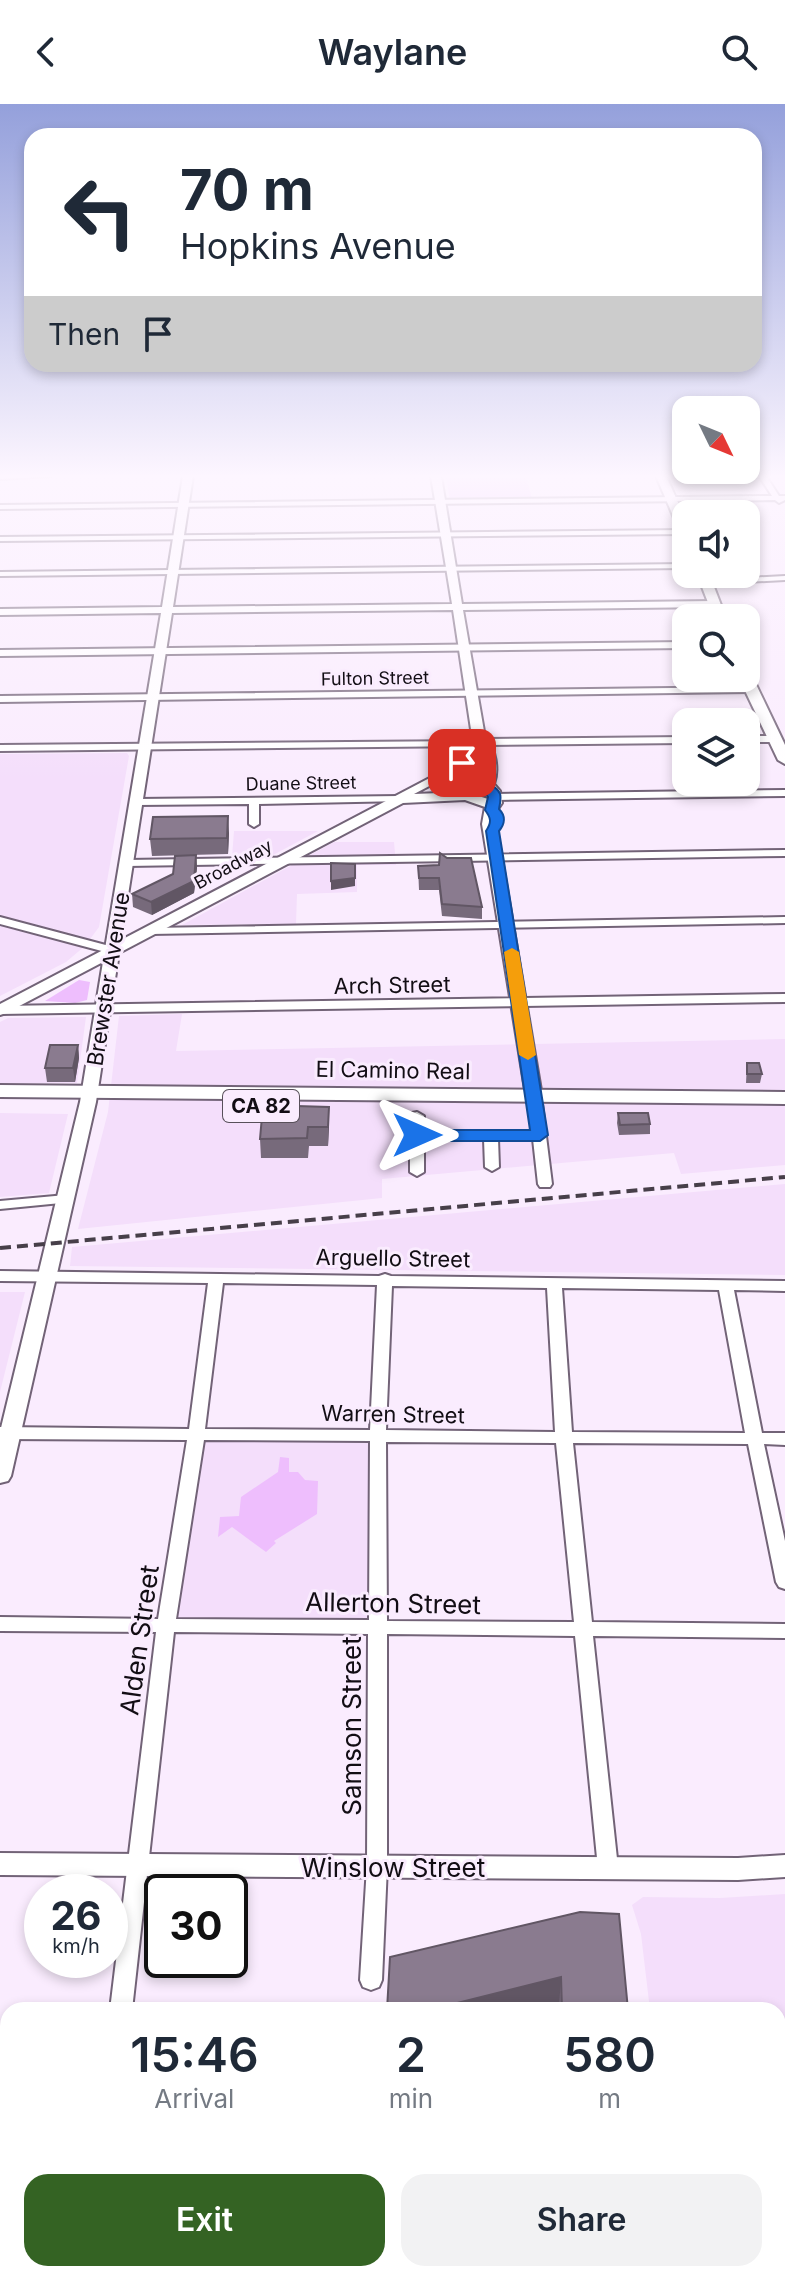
<!DOCTYPE html>
<html lang="en">
<head>
<meta charset="utf-8">
<style>
	body { margin:0; font-family:Inter,sans-serif; background:#f2f2f3; color:#1f2937; height:100vh; display:flex; flex-direction:column; font-size:30px; white-space:nowrap }
	* { box-sizing:border-box; margin:0 }
	p { font-size:26px; color:#747a83 }
	.icon { flex:none; width:44px; height:44px; fill:none; stroke:currentColor; stroke-width:2; stroke-linecap:round; stroke-linejoin:round }
	.map { position:relative; flex:1; overflow:hidden }
	.panel { position:absolute; left:0px; top:1898px; width:786px; height:280px; display:flex; flex-direction:column; background:#fff; border-radius:24px 24px 0 0; box-shadow:0 4px 12px #0003 }
	.panel>* { flex:none }
	.hud { position:absolute; left:24px; top:24px; width:738px; height:244px; border-radius:24px; box-shadow:0 4px 12px #0003; background:#fff; color:#1f2937; overflow:hidden }
	.needle { width:52px; rotate:133deg }
	.fabs { position:absolute; left:672px; top:292px; display:grid; gap:16px }
	.fabs a { display:grid; place-items:center; width:88px; height:88px; border-radius:16px; background:#fff; box-shadow:0 4px 12px #0003; font-size:40px }
	.speed { position:absolute; left:24px; top:1770px; display:flex; gap:16px; font-size:40px; font-weight:700; text-align:center }
	.speed>* { display:grid; place-content:center; width:104px; height:104px; border-radius:50%; background:#fff; box-shadow:0 4px 12px #0003; line-height:1 }
	.speed small { font-size:20px; font-weight:400 }
	.speed .limit { border:4px solid #111; border-radius:12px; background:#fff; color:#111 }
	.pin { position:absolute; display:grid; place-items:center; width:68px; height:68px; color:#fff; margin:-34px; border-radius:16px; box-shadow:0 4px 12px #0006 }
	.me { position:absolute; width:88px; margin:-44px; rotate:90deg; stroke-linejoin:round; filter:drop-shadow(0 0 6px #0008) }
	.turn { display:flex; align-items:center; gap:28px; height:168px; padding:0 24px; font-size:36px }
	.turn .icon { width:104px; height:104px; stroke-width:2.5 }
	.turn b { display:block; font-size:56px; line-height:68px }
	.then { display:flex; align-items:center; height:76px; padding:0 24px; background:#0003; gap:16px; font-size:30px }
	.eta { display:flex; justify-content:space-evenly; align-items:center; height:136px; text-align:center }
	.eta b { font-size:48px; font-weight:600; line-height:56px }
	.primary-button { display:flex; gap:16px; margin-top:auto; padding:16px 24px }
	.primary-button a { flex:1; height:92px; border-radius:24px; background:#346323; color:#fff; font-size:32px; font-weight:600; line-height:92px; text-align:center }
	.primary-button a+a { background:#f2f2f3; color:#1f2937 }
	header { display:flex; justify-content:space-between; align-items:center; height:104px; padding:0 24px; background:#fff; font-size:36px; font-weight:600 }
	.map>svg:first-child { display:block }
	.built { fill:#f4defb }
	.green { fill:#eebefd }
	.lines { fill:none; stroke-linecap:round; stroke-linejoin:round }
	.minor-casing { stroke:#726377; stroke-width:4 }
	.tertiary-casing { stroke:#726377; stroke-width:4 }
	.secondary-casing { stroke:#726377; stroke-width:4 }
	.primary-casing { stroke:#726377; stroke-width:4 }
	.minor { fill:#fff; fill-rule:evenodd }
	.tertiary { fill:#fff; fill-rule:evenodd }
	.secondary { fill:#fff; fill-rule:evenodd }
	.primary { fill:#fff; fill-rule:evenodd }
	.rail { stroke:#473f49; stroke-width:4; stroke-dasharray:11 6; stroke-linecap:butt }
	.wall { fill:#776a7b }
	.shaded-wall { fill:#615664 }
	.building { fill:#8a7b8f; stroke:#615664; stroke-width:2 }
	.route { fill:#1a73e8; stroke:#114b97; stroke-width:2 }
	.slow { fill:#f59e0b }
	.labels { text-anchor:middle; dominant-baseline:central; stroke-width:6; stroke-linejoin:round; paint-order:stroke }
	.far-street-label { font-size:18px; fill:#120d14; stroke:#faecfe }
	.shield { fill:#faecfe; stroke:#58505a; stroke-width:2 }
	.shield-label { font-size:20px; font-weight:bold; fill:#120d14 }
	.street-label { font-size:22px; fill:#120d14; stroke:#faecfe }
	.near-street-label { font-size:26px; fill:#120d14; stroke:#faecfe }
</style>
</head>
<body>
<header><svg class="icon" aria-label="back" viewBox="0 0 24 24"><path d="M15 5l-7 7 7 7"/></svg>Waylane<svg class="icon" aria-label="search" viewBox="0 0 24 24"><circle cx="10" cy="10" r="6"/><path d="M15 15l6 6"/></svg></header>
<div class="map">
<svg width="785" height="2178" viewBox="0 0 785 2178">
	<rect width="100%" height="100%" fill="#faecfe"/>
	<path class="built" d="M127 649 129 652 99 823 85 842 66 858 0 892V650Z
		M234 727H318L273 751 232 753Z
		M334 738H394L396 761H357V788L297 790 296 820 182 821Z
		M182 910 176 947 785 935V1061L681 1070 674 1049 382 1075V1094L78 1125 108 1008 119 912Z
		M86 913 77 979H0V918L8 914Z
		M0 1009 68 1010 49 1089 0 1093Z
		M785 1080V1171L70 1162 72 1143Z
		M0 1188H25L0 1288Z
		M378 1331 376 1525 166 1522 196 1332Z
		M785 1790V2105H778V1906H650L641 1830 632 1801 643 1793 720 1794Z
		M8 1962V2112H0V1965Z"/>
	<path class="green" d="M446 372H526L532 395 450 396Z
		M463 664 467 677 477 680 474 687 438 691 431 687 434 681Z
		M79 876 90 878 87 896 75 899 45 897Z
		M280 1353 289 1354V1368H298L305 1376 318 1377 317 1410 274 1437 276 1439 266 1448 232 1423 218 1433 220 1413 239 1412 241 1393 278 1368Z"/>
	<g class="lines">
		<defs>
			<path id="minor" d="M0 372H51L0 375Z
				M759 372H766L779 392H785V396L779 399 775 396 0 405V401L772 392Z
				M686 426V430L0 437V433Z
				M686 460V464L0 472V468Z
				M785 472V476L708 480 704 478 708 476Z
				M686 538V544L0 552V546Z
				M754 583V587L751 588 0 598V592Z
				M746 632H774L779 635 774 638H746Z
				M686 633V639L486 641 481 638 486 635Z
				M474 637 477 638V642L0 647V641Z
				M785 686V692L495 696 490 693 495 690Z
				M400 692 404 693V697L259 700V720L254 723 249 720V700L137 701 132 698 137 695Z
				M785 746V752L127 762 122 759 127 756Z
				M0 813 117 844 119 846 113 850 0 820Z
				M785 813V819L150 830 144 827 150 824Z
				M785 890V898L0 910V902Z
				M534 988 541 992 552 1080 550 1083H540L538 1080 533 1035H498L499 1063 492 1067 485 1063 484 1035H424V1068L417 1072 410 1068V1012L412 1009 417 1008 424 1012V1027H532L527 992Z
				M66 1091 71 1092 73 1095 71 1098 0 1105V1097Z
				M0 1167 379 1172 385 1170 391 1172 785 1177V1187L734 1186 762 1329H785V1341L764 1340 785 1437V1485L779 1483 776 1478 748 1340 573 1339 592 1518 785 1520V1534L593 1532 618 1764 615 1770 608 1773 601 1770 598 1764 575 1532 387 1530V1762L382 1876 379 1883 371 1886 363 1883 360 1876 367 1762 368 1530 174 1528 132 1906H110L156 1528 0 1527V1513L158 1515 187 1336 0 1335V1323L189 1325 208 1179 0 1177ZM223 1179 377 1181 370 1326 205 1325ZM392 1182 547 1184 555 1328 386 1326ZM562 1184 719 1186 745 1329 572 1328ZM204 1336 370 1337 369 1516 176 1515ZM386 1338 556 1339 574 1518 387 1517Z"/>
			<path id="tertiary" d="M183 372H193L173 503 452 500 431 372H441L462 500 714 497 719 500 714 503 463 506 485 633C496 644 499 666 494 680L500 687 502 699 496 708V720L542 992 540 996H528L526 992 482 720 485 703 465 696 403 699 119 849 96 998 11 1372 8 1377 0 1379V1328L80 998 103 858 6 909 0 911V900L105 845 161 509 0 511V505L162 503ZM453 506 472 632 460 653 441 668 121 836 172 509ZM479 641 484 674 480 681 488 695 466 688 414 690 460 666Z
				M0 1749 738 1754 785 1751V1773L738 1776 0 1771Z"/>
			<path id="secondary" d="M656 372H666L686 416V431L680 428Z
				M697 470H709L726 514H714Z
				M746 570 753 574 785 641V660L778 656 739 574H746Z"/>
			<path id="primary" d="M0 981 785 988V1000L0 993Z
				M778 2123H785V2161H778Z
				M8 2127V2165L0 2166V2128Z
				M467 2170H511L508 2178H464Z"/>
		</defs>
		<use href="#minor" class="minor-casing"/>
		<use href="#tertiary" class="tertiary-casing"/>
		<use href="#secondary" class="secondary-casing"/>
		<use href="#primary" class="primary-casing"/>
		<use href="#minor" class="minor"/>
		<use href="#tertiary" class="tertiary"/>
		<use href="#secondary" class="secondary"/>
		<use href="#primary" class="primary"/>
		<path class="rail" d="M0 1144 785 1073"/>
	</g>
	<path class="wall" d="M229 729 228 750 152 752 150 735Z
		M196 751 197 764 194 789 152 811 133 803 132 790 173 770Z
		M439 761 482 803V815L442 812 439 786H419L418 762Z
		M78 941 79 954 75 978H47L45 964Z
		M747 959 762 970 760 979H746Z
		M263 1001 329 1021 328 1042H309L308 1054H261L260 1035Z
		M618 1009 650 1020V1030L619 1031 617 1019Z
		M619 1810 628 1906H559V1904L387 1906Z"/>
	<path class="shaded-wall" d="M228 712 229 729 228 750 227 734Z
		M196 751 197 764 194 789 152 811 151 798Z
		M355 774V782L331 786V777Z
		M78 941 79 954 75 978 73 964Z
		M329 1003V1021L328 1042V1023Z
		M561 1873 559 1904 552 1906H449V1901Z"/>
	<path class="building" d="M228 712 227 734 150 735 153 713Z
		M440 749 447 754H471L482 803 442 800 439 774H419L418 762 439 761Z
		M196 751 194 777 151 798 132 790 173 770 175 752Z
		M331 759 355 760V774L331 777Z
		M50 941H78L73 964H45Z
		M747 959H759L762 970H747Z
		M263 1001 329 1003 328 1023H308L307 1034 260 1035Z
		M618 1009H648L650 1020 620 1021Z
		M580 1808 619 1810 628 1906H562L561 1873 449 1901V1906H387L390 1853Z"/>
	<linearGradient id="sky" x2="0" y2="1"><stop stop-color="#94a0db"/><stop offset="0.55" stop-color="#fdf6ff"/><stop offset="1" stop-color="#fdf6ff" stop-opacity="0"/></linearGradient>
	<rect width="785" height="677" fill="url(#sky)"/>
	<path class="route" d="M462 655 481 660C483 665 484 670 486 674 496 689 504 682 499 705 506 712 505 720 499 727L548 1031 540 1037H417L409 1031 417 1026H530L486 727C492 718 491 714 485 706L488 693 474 675 471 665 456 659Z"/>
	<path class="slow" d="M512 844 519 848 536 951 528 956 519 951 504 848Z"/>
	<g class="labels">
		<g class="far-street-label">
			<text transform="translate(375 574) rotate(-1)">Fulton Street</text>
			<text transform="translate(301 679) rotate(-1)">Duane Street</text>
			<text transform="translate(233 760) rotate(-28)">Broadway</text>
		</g>
		<rect class="shield" x="223" y="986" width="76" height="32" rx="6"/>
		<g class="shield-label">
			<text x="261" y="1002">CA 82</text>
		</g>
		<g class="street-label">
			<text transform="translate(108 875) rotate(-81)">Brewster Avenue</text>
			<text transform="translate(392 881) rotate(-1)">Arch Street</text>
			<text transform="translate(393 966) rotate(1)">El Camino Real</text>
			<text transform="translate(393 1154) rotate(1)">Arguello Street</text>
			<text transform="translate(393 1310) rotate(1)">Warren Street</text>
		</g>
		<g class="near-street-label">
			<text transform="translate(393 1499) rotate(1)">Allerton Street</text>
			<text transform="translate(139 1536) rotate(-82)">Alden Street</text>
			<text transform="translate(351 1622) rotate(-90)">Samson Street</text>
			<text x="393" y="1763">Winslow Street</text>
		</g>
	</g>
</svg>
<div class="fabs">
<a><svg class="needle" viewBox="-14 -14 28 28"><path d="M0-13l5 13h-10z" fill="#e53935"/><path d="M0 13l5-13h-10z" fill="#747a83"/></svg></a>
<a><svg class="icon" aria-label="sound" viewBox="0 0 24 24"><path d="M4 9h4l5-4v14l-5-4H4zM17 9q2 3 0 6"/></svg></a>
<a><svg class="icon" aria-label="search" viewBox="0 0 24 24"><circle cx="10" cy="10" r="6"/><path d="M15 15l6 6"/></svg></a>
<a><svg class="icon" aria-label="layers" viewBox="0 0 24 24"><path d="M12 4l9 5-9 5-9-5zM3 14l9 5 9-5"/></svg></a>
</div>
<div class="speed"><div>26<small>km/h</small></div><div class="limit">30</div></div>
<div class="pin" style="left:462px;top:659px;background:#d93025"><svg class="icon" aria-label="arrive" viewBox="0 0 24 24"><path d="M6 21V4h12l-3 4 3 4H6"/></svg></div>
<svg class="me" style="left:417px;top:1031px" viewBox="-20 -20 40 40"><path d="M0-17L14 15 0 8-14 15z" fill="#1a73e8" stroke="#fff" stroke-width="4"/></svg>
<div class="hud">
<div class="turn"><svg class="icon" aria-label="left" viewBox="0 0 24 24"><path d="M17 20v-9H6M10 6l-5 5 5 5"/></svg><div><b>70 m</b>Hopkins Avenue</div></div>
<div class="then">Then<svg class="icon" aria-label="arrive" viewBox="0 0 24 24"><path d="M6 21V4h12l-3 4 3 4H6"/></svg></div>
</div>
<section class="panel">
<div class="eta">
<div><b>15:46</b><p>Arrival</p></div>
<div><b>2</b><p>min</p></div>
<div><b>580</b><p>m</p></div>
</div>
<div class="primary-button"><a>Exit</a><a>Share</a></div>
</section>
</div>
</body>
</html>
